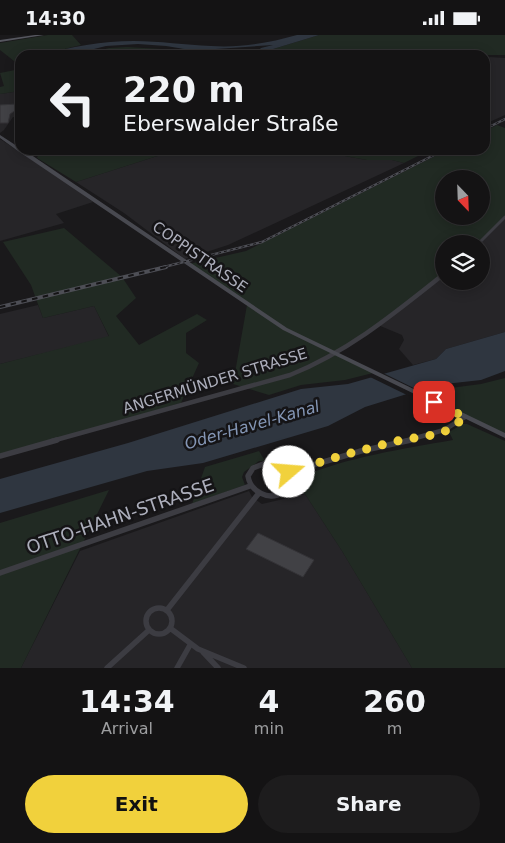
<!DOCTYPE html>
<html lang="en">
<head>
<meta charset="utf-8">
<style>
	body { margin:0; font-family:"DejaVu Sans",sans-serif; background:#1d1c1d; color:#f1f3f6; height:100vh; display:flex; flex-direction:column; font-size:19px; white-space:nowrap }
	* { box-sizing:border-box; margin:0 }
	p { font-size:16px; color:#9d9ea0 }
	.icon { flex:none; width:28px; height:28px; fill:none; stroke:currentColor; stroke-width:2; stroke-linecap:round; stroke-linejoin:round }
	.map { position:relative; height:633px; overflow:hidden }
	.drawer { display:flex; flex-direction:column; background:#141314; flex:1 }
	.drawer>* { flex:none }
	.top-card { position:absolute; left:15px; top:15px; width:475px; height:105px; border-radius:15px; box-shadow:0 2px 12px #0003,0 0 0 1px #333234; background:#141314; color:#f1f3f6; overflow:hidden }
	.needle { width:32px; rotate:157deg }
	.controls { position:absolute; left:435px; top:135px; display:grid; gap:10px }
	.controls a { display:grid; place-items:center; width:55px; height:55px; border-radius:50%; background:#141314; box-shadow:0 2px 12px #0003,0 0 0 1px #333234; font-size:25px }
	.pin { position:absolute; display:grid; place-items:center; width:42px; height:42px; color:#fff; margin:-21px; border-radius:10px; box-shadow:0 2px 8px #0006 }
	.me { position:absolute; width:55px; margin:-28px; rotate:72deg; stroke-linejoin:round; filter:drop-shadow(0 0 4px #0008) }
	.turn { display:flex; align-items:center; gap:18px; height:105px; padding:0 25px; font-size:22px }
	.turn .icon { width:65px; height:65px; stroke-width:2.5 }
	.turn b { display:block; font-size:35px; line-height:42px }
	.eta { display:flex; justify-content:space-evenly; align-items:center; height:85px; text-align:center }
	.eta b { font-size:30px; font-weight:700; line-height:35px }
	.action { display:flex; gap:10px; margin-top:auto; padding:10px 25px }
	.action a { flex:1; height:58px; border-radius:30px; background:#f1d13c; color:#111; font-size:20px; font-weight:700; line-height:58px; text-align:center }
	.action a+a { background:#1d1c1d; color:#f1f3f6 }
	.status { display:flex; justify-content:space-between; align-items:center; height:35px; padding:0 25px; background:#141314; direction:ltr }
	.status svg { height:14px; fill:currentColor }
	.map>svg:first-child { display:block }
	.built { fill:#262528 }
	.green { fill:#212a23; fill-rule:evenodd }
	.water { fill:#2f3640 }
	.pier { fill:#1a191b }
	.lines { fill:none; stroke-linecap:round; stroke-linejoin:round }
	.canal { stroke:#2f3640; stroke-width:3 }
	.building { fill:#414145; stroke:#343337 }
	.street-far2 { stroke:#3c3c42; stroke-width:3 }
	.street-far1 { stroke:#3c3c42; stroke-width:4.5 }
	.street { stroke:#3c3c42; stroke-width:5.5 }
	.secondary { fill:#484950; fill-rule:evenodd }
	.primary { fill:#56575f; fill-rule:evenodd }
	.rail-far1-casing { stroke:#4d4e55; stroke-width:2.5 }
	.rail-casing { stroke:#4d4e55; stroke-width:4 }
	.rail-far1 { stroke:#151416; stroke-width:1; stroke-dasharray:3; stroke-linecap:butt }
	.rail { stroke:#151416; stroke-width:2; stroke-dasharray:5.5; stroke-linecap:butt }
	.route { stroke:#f1d13c; stroke-width:9; stroke-dasharray:0 16.2 }
	.labels { text-anchor:middle; dominant-baseline:central; stroke-width:5; stroke-linejoin:round; paint-order:stroke }
	.street-label { font-size:15px; fill:#acaebb; stroke:#151416 }
	.water-label { font-size:16px; font-style:italic; fill:#8496b5; stroke:#151416 }
	.near-street-label { font-size:18px; fill:#acaebb; stroke:#151416 }
</style>
</head>
<body>
<div class="status"><b>14:30</b><svg viewBox="0 0 49 12"><path d="M0 12V9h3v3zM5 12V6h3v6zM10 12V3h3v9zM15 12V0h3v12zM26 1h20v11H26zM47 4h2v5h-2z"/></svg></div>
<div class="map">
<svg width="505" height="633" viewBox="0 0 505 633">
	<rect width="100%" height="100%" fill="#1a191b"/>
	<path class="built" d="M489 22 505 23V80L485 89V29L491 28Z
		M20 56V82H13L4 95 0 98V59Z
		M0 104 70 150 93 167 56 179 64 188 0 206Z
		M176 115H294L293 117H323L367 125H392L404 128 228 210 185 224 124 178 76 147Z
		M505 182V297L446 314 436 324 413 330 399 314 404 305 402 300 378 290 444 237V246H481V209H478Z
		M38 270 43 283 94 271 109 302 0 329V279Z
		M249 456 252 462 262 469 305 459 342 516 412 633H21L80 516Z"/>
	<path class="green" d="M48 0H72L81 10 40 20H20V25L14 26 0 15V8Z
		M319 0H505V20H244L260 18Z
		M127 12 179 15 183 13 221 20H82L109 13Z
		M20 34V56L0 59V52L4 51 0 38Z
		M497 90 505 93V182L478 209H444V237L378 290 336 320 373 338 345 345 301 350 269 360 233 349 247 270 189 229 246 216 447 115H485V96ZM444 144H481V181H444Z
		M26 115H176L76 147 37 123 38 120Z
		M324 115H430L404 128 392 125H367L323 117Z
		M64 193 122 242 136 263 116 281 139 310 197 279 207 285 186 298V318L199 328 181 368 0 421V329L109 301 94 271 43 283 31 250 3 207Z
		M505 343V399L424 360 435 355 481 349Z
		M463 389H467L505 406V633H412L342 516 305 459 299 455 301 442C348 422 402 414 453 405L449 397Z
		M259 416 265 426H259L244 437 242 442 245 450 192 469 205 432Z
		M109 455 21 633H0V488Z"/>
	<path class="water" d="M297 0H319L260 18 258 16 261 13 273 10 216 14 221 18 250 19 221 20 166 11 138 9 106 11 70 20H40C71 12 102 6 134 6 160 6 185 10 211 11 240 13 269 8 297 0Z
		M505 297V336L481 345 436 350 365 372 328 391 203 428 147 436 0 478V444L128 408 301 354 348 349 436 324 446 314Z"/>
	<path class="pier" d="M381 337 422 357 409 361 368 341Z"/>
	<g class="lines">
		<path class="canal" d="M249 18 259 17"/>
	</g>
	<path class="building" d="M17 69 16 75 10 79 8 88H0V70Z
		M258 498 314 525 303 542 246 514Z"/>
	<g class="lines">
		<path class="street-far2" d="M478 209 505 182"/>
		<path class="street-far1" d="M52 406 290 340C348 317 395 278 444 239
			M405 406 444 395 465 382"/>
		<path class="street" d="M0 421 57 405
			M266 428 279 430 289 437 291 447C289 450 286 455 283 457 269 467 250 456 248 441L253 433Z
			M289 437 361 416 411 405
			M0 538 250 451
			M146 586a13 13 0 1 1 26 0a13 13 0 1 1-26 0Z
			M167 575 259 458
			M170 593 198 614 244 633
			M203 617 218 633
			M107 633 149 595
			M177 633 190 610"/>
		<path class="secondary" d="M0 100 20 113V115H24L287 293 505 398V403L283 295 18 116 0 103Z"/>
		<path class="primary" d="M35 0H44L0 7V5Z"/>
		<defs>
			<path id="rail-far1" d="M485 94 505 84
				M160 233 262 207 444 115"/>
			<path id="rail" d="M0 272 166 232"/>
		</defs>
		<use href="#rail-far1" class="rail-far1-casing"/>
		<use href="#rail" class="rail-casing"/>
		<use href="#rail-far1" class="rail-far1"/>
		<use href="#rail" class="rail"/>
	</g>
	<g class="lines">
		<path class="route" d="M289 437 340 421 397 406 438 399 450 394 465 382 434 367"/>
	</g>
	<g class="labels">
		<g class="street-label">
			<text transform="translate(200 222) rotate(35)">COPPISTRASSE</text>
			<text transform="translate(215 346) rotate(-17)">ANGERMÜNDER STRASSE</text>
		</g>
		<g class="water-label">
			<text transform="translate(252 390) rotate(-16)">Oder-Havel-Kanal</text>
		</g>
		<g class="near-street-label">
			<text transform="translate(120 481) rotate(-19)">OTTO-HAHN-STRASSE</text>
		</g>
	</g>
</svg>
<div class="controls">
<a><svg class="needle" viewBox="-14 -14 28 28"><path d="M0-13l5 13h-10z" fill="#e53935"/><path d="M0 13l5-13h-10z" fill="#9d9ea0"/></svg></a>
<a><svg class="icon" aria-label="layers" viewBox="0 0 24 24"><path d="M12 4l9 5-9 5-9-5zM3 14l9 5 9-5"/></svg></a>
</div>
<div class="pin" style="left:434px;top:367px;background:#d93025"><svg class="icon" aria-label="arrive" viewBox="0 0 24 24"><path d="M6 21V4h12l-3 4 3 4H6"/></svg></div>
<svg class="me" style="left:289px;top:437px" viewBox="-20 -20 40 40"><circle r="19" fill="#fff"/><path d="M0-13L10 11 0 6-10 11z" fill="#f1d13c"/></svg>
<div class="top-card">
<div class="turn"><svg class="icon" aria-label="left" viewBox="0 0 24 24"><path d="M17 20v-9H6M10 6l-5 5 5 5"/></svg><div><b>220 m</b>Eberswalder Straße</div></div>
</div>
</div>
<section class="drawer">
<div class="eta">
<div><b>14:34</b><p>Arrival</p></div>
<div><b>4</b><p>min</p></div>
<div><b>260</b><p>m</p></div>
</div>
<div class="action"><a>Exit</a><a>Share</a></div>
</section>
</body>
</html>
